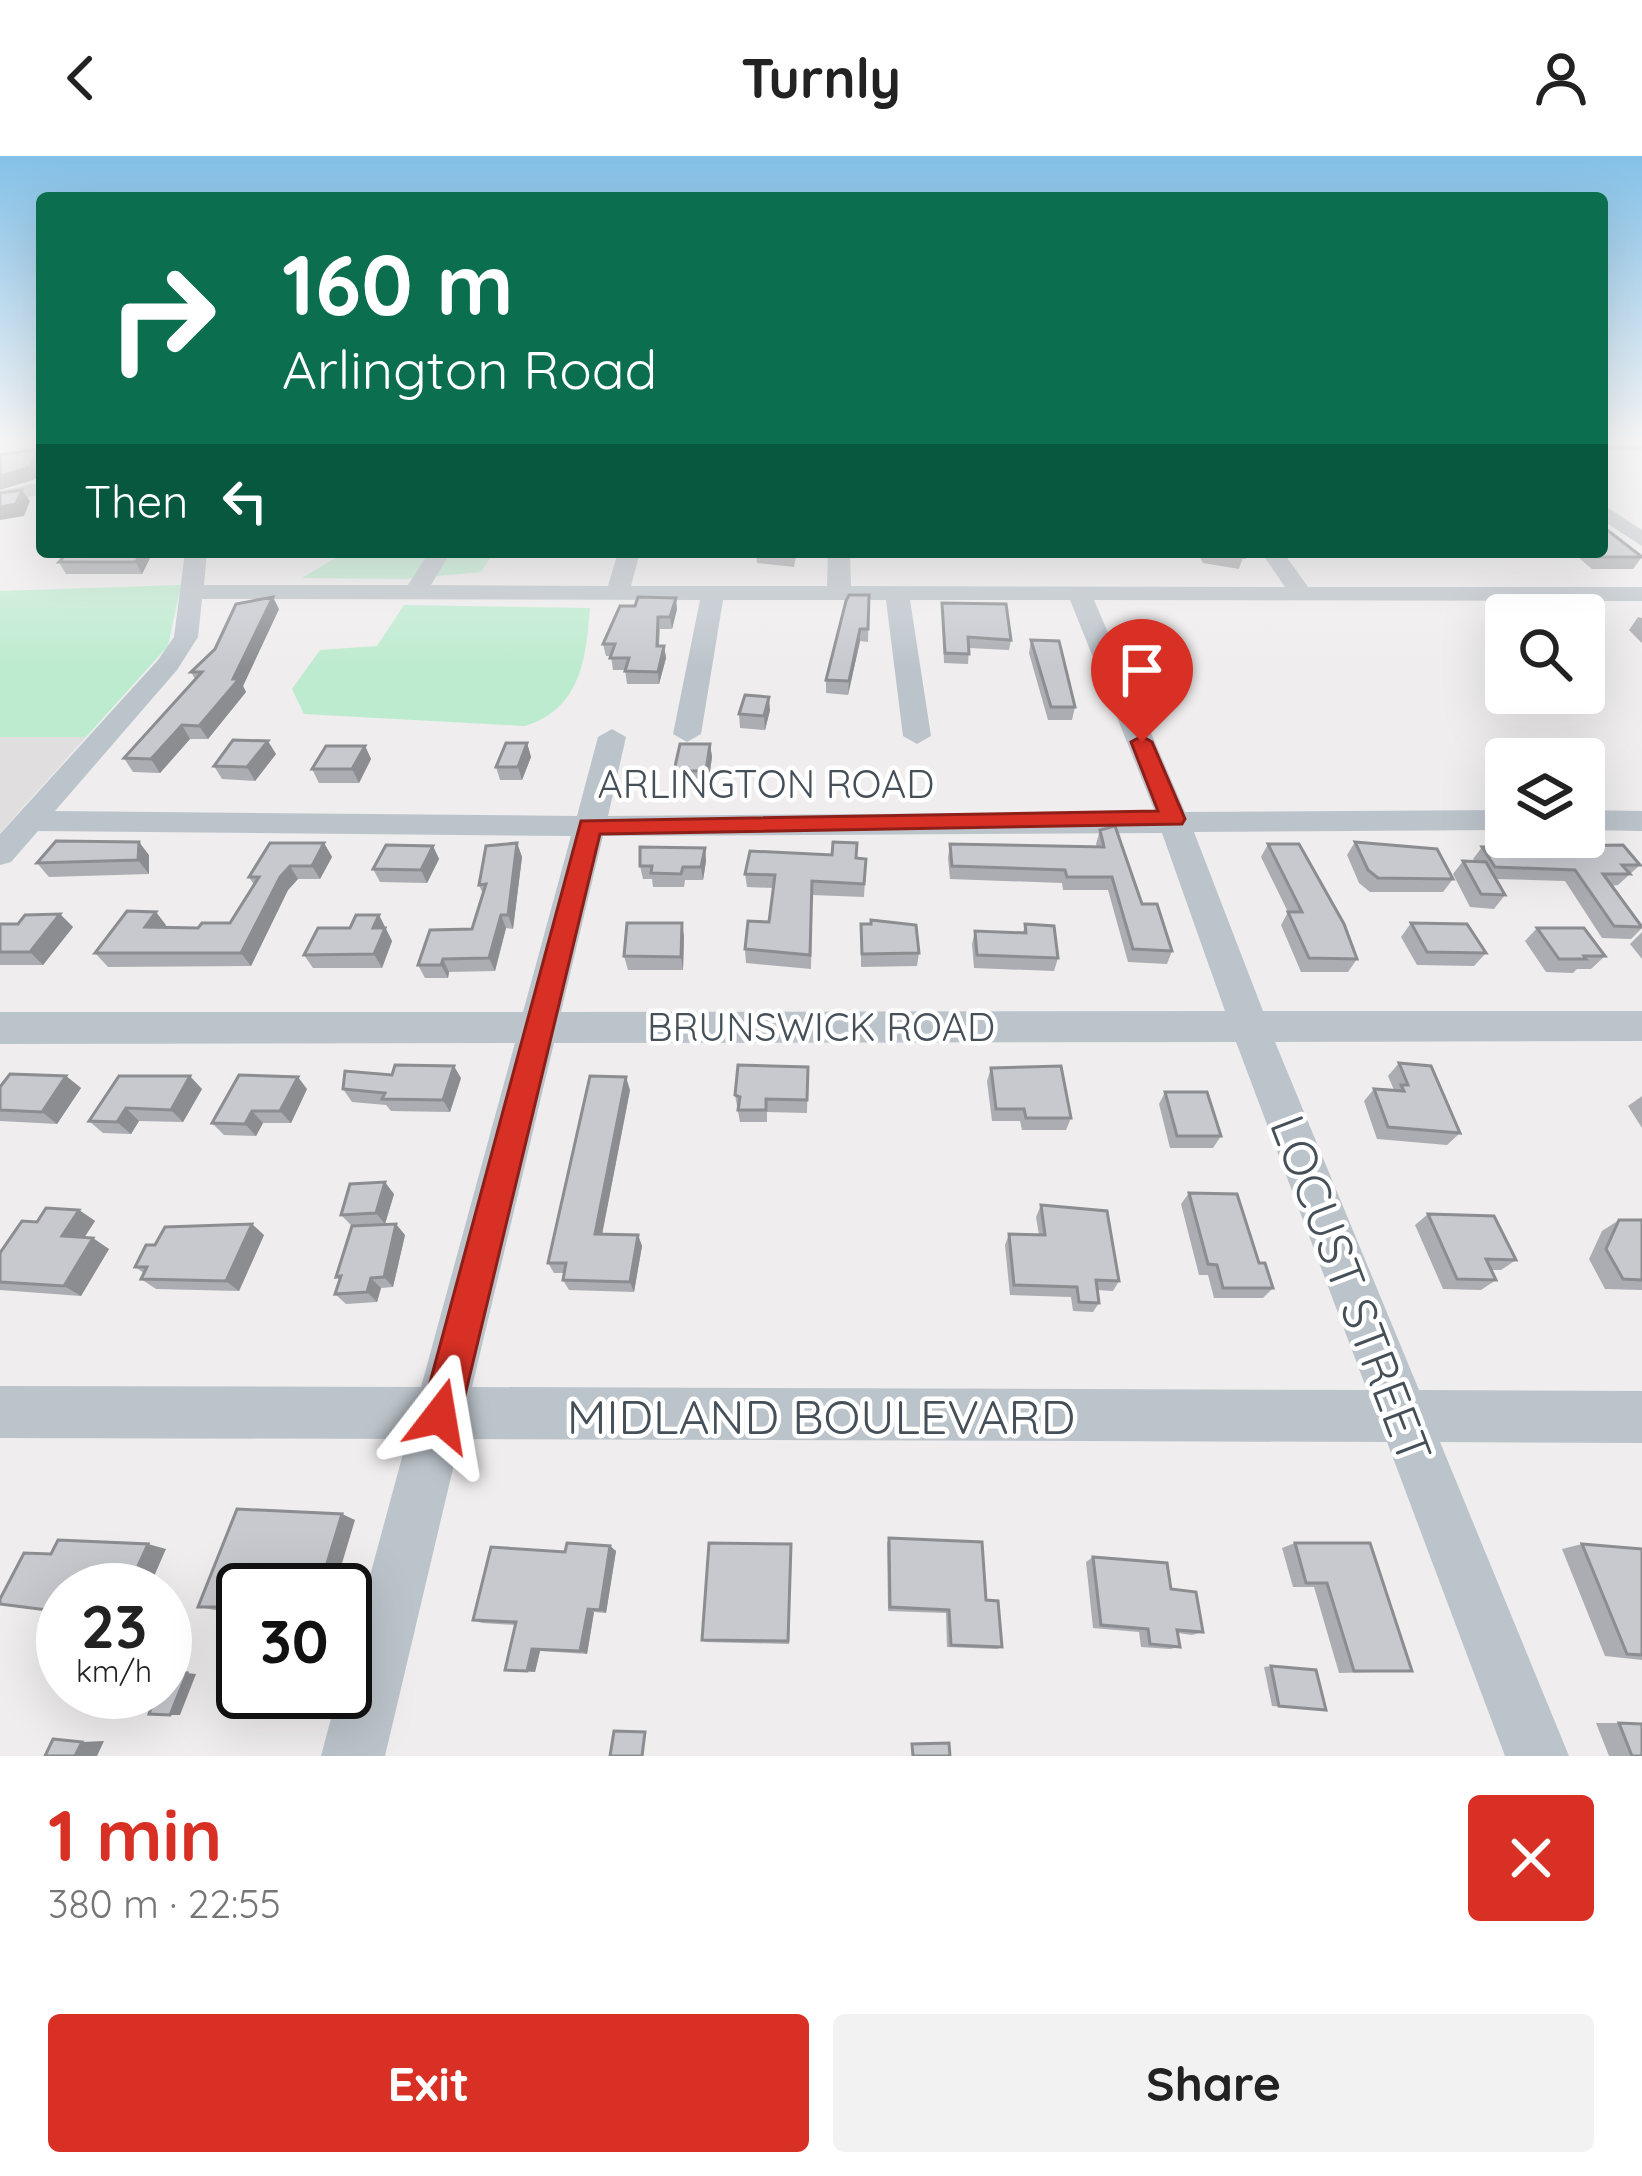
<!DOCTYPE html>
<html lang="en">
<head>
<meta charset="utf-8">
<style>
	body { margin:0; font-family:Quicksand,sans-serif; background:#f2f2f2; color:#222; height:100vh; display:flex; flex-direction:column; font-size:45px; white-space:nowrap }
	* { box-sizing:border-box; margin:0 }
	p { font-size:39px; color:#767676 }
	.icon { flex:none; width:66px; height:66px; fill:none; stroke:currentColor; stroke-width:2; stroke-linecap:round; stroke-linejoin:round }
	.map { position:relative; height:1600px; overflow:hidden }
	.sheet { display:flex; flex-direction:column; background:#fff; flex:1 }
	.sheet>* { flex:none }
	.top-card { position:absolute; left:36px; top:36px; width:1572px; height:366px; border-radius:12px; box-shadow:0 12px 48px #0002; background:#0b6e4f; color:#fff; overflow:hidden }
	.tools { position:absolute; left:1485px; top:438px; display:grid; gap:24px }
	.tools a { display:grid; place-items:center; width:120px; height:120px; border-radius:12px; background:#fff; box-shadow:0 12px 48px #0002; font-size:60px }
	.speed { position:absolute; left:36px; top:1407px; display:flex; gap:24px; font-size:60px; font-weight:700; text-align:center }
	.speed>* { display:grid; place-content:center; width:156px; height:156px; border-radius:50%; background:#fff; box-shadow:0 12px 48px #0002; line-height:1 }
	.speed small { font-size:30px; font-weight:400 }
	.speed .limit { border:6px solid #111; border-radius:18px; background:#fff; color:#111 }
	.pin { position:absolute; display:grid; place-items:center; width:102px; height:102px; color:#fff; margin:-123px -51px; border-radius:50% 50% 50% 0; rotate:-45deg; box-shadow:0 0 12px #0007 }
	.pin .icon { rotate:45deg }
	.me { position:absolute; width:132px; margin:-66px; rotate:14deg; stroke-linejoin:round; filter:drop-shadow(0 0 9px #0008) }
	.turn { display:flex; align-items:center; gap:42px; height:252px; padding:0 48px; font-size:54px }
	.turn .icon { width:156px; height:156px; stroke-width:2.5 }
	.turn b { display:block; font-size:84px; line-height:102px }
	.then { display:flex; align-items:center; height:114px; padding:0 48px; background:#0003; gap:24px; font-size:45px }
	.round { display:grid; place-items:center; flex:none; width:126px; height:126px; border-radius:12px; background:#f2f2f2 }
	.headline { display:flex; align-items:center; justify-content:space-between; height:204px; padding:0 48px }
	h1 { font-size:72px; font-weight:700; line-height:90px; color:#d93025 }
	.primary-button { display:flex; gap:24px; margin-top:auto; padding:24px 48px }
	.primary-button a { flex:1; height:138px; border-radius:12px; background:#d93025; color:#fff; font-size:48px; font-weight:700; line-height:138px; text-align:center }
	.primary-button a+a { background:#f2f2f2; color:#222 }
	header { display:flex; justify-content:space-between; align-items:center; height:156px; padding:0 48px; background:#fff; font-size:54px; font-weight:700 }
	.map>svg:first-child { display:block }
	.education { fill:#e0dede }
	.green { fill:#bdebcf }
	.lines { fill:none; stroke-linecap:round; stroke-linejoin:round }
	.minor { fill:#bcc4cb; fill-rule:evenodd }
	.wall { fill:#abadb2 }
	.shaded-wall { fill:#8b8d91 }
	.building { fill:#c7c9cf; stroke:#8b8d91; stroke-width:3 }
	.route { fill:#d93025; stroke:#8d1f18; stroke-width:3 }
	.labels { text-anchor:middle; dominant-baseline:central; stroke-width:9; stroke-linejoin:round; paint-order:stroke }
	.street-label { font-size:39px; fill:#465059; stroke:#fff }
	.near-street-label { font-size:48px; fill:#465059; stroke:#fff }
</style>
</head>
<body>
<header><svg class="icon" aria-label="back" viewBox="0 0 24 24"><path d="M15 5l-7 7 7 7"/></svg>Turnly<svg class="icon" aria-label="person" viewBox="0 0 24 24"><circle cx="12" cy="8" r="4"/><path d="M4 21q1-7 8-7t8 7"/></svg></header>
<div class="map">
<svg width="1642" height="1600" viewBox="0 0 1642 1600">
	<rect width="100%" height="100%" fill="#efeded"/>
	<path class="education" d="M0 581H86L0 677Z"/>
	<path class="green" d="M345 396H494L481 416 405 423 302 422Z
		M181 429 168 490 86 581H0V435Z
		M404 449 590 452C586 502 581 553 525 570L304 558 292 533 320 494 377 490Z"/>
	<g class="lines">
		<path class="minor" d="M42 326V338L0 347V335Z
			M1602 348 1642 374V390L1602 364Z
			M185 396H207L204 429H408L429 396H451L431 429 608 430 618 396H640L631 430H827L828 396H850L851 430 1285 431 1261 396H1283L1308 431H1642V445L1094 444 1185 656 1506 654V674L1194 676 1263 855H1642V885L1275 886 1419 1234 1642 1235V1287L1440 1286 1569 1600H1505L1387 1286 460 1283 385 1600H321L338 1536H345V1512L407 1283 0 1282V1230L421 1231 515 887 0 888V856H523L571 680 38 675 11 706 0 709V678L158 504 174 481ZM202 443 700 444 673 578 687 586 701 578 723 444H886L903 580 917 588 931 580 910 444H1070L1155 656 608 660 626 581 612 573 598 581 577 660 55 655 177 514 198 481ZM1162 677 1225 855 561 856 603 680ZM1236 886 1367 1234 472 1231 554 887Z
			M1584 654 1642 655V675L1584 674Z"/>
	</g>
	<path class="wall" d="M1602 288H1642V294H1602Z
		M153 396 142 418H66L59 406Z
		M756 396H797L794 411 757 407Z
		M1197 396H1240L1243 401 1239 413 1203 407Z
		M1572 396H1602L1642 401 1633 413H1592Z
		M869 439 868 486 860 485 848 539 826 537V524Z
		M942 447 1011 484 1009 494 969 492 968 508 944 507Z
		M279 453 243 530 246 536 208 583H190L160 617 133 616 124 602 195 523 191 516Z
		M677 453 672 473H660L659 490H664L666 502 659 528H627L625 514H613L611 500H606L603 488Z
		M1638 461 1642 462V487L1629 474Z
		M1031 484 1075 551 1072 564H1048L1029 497Z
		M770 554 765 574 740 572 739 558Z
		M527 587 531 601 522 624H500L496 611Z
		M710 588 712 601 708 629 677 628 674 615Z
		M365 590 371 603 359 627H319L312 613Z
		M276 598 255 625 222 623 214 610Z
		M1100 674 1142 748 1172 795 1167 808 1128 806 1108 734H1063L1062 727 950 723 948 702 950 688 1097 691 1096 688Z
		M1355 686 1453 723 1443 736H1370L1359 727 1347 699Z
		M324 687 332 701 320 723H298L288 734 251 810 108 811 95 797 166 769 165 771 198 772 230 767 254 729 249 721Z
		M517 687 522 701 513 773 506 772 495 815 449 816 448 822H425L418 809 472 773 483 738 479 729Z
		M1268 688 1357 803 1348 816H1301L1281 769 1288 756 1261 701Z
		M433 690 439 703 427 727 380 726 373 713Z
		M1482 691 1640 709 1618 729 1612 730 1642 769V772L1631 783 1602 782 1565 725 1496 723 1505 739 1494 753 1470 751 1453 718 1463 705H1475L1473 703Z
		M705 692 706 705 703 724H685L684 731H653L652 723H643L640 710Z
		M149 699V718L49 721 37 707Z
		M856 702 866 703 864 741 812 739 811 813 746 807 745 793 769 766 773 732 747 731 745 718Z
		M60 758 73 771 43 809H0V768H18Z
		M379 759 392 785 382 812H313L304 799Z
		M1411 767 1486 797 1474 810 1417 809 1401 781Z
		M861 768 919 797 917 810 861 811Z
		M1025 768 1058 802 1054 815 974 812 972 788 975 775 1023 777Z
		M1537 772 1605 800 1591 813H1577L1573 817 1546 816 1525 785Z
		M1642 776V803L1630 788Z
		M684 780 683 814H628L624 800Z
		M1399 907 1460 977 1447 989 1377 983 1364 945 1374 933 1394 934 1388 920Z
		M808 911 807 957 767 956V966H740L735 939Z
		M991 912 1071 962 1066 974H1022L1020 965H992L987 925Z
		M392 919 461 922 450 956 391 955 386 949 352 946 343 933Z
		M66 920 81 932 57 968 0 965V931Z
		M119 920 202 933 183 966 139 965 131 978 103 977 89 965Z
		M307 933 291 967H263L256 980 224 979 212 967Z
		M630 934 602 1078 638 1079 642 1090 634 1136 569 1134 563 1124 564 1117H554L548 1107Z
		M1165 936 1221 980 1213 992H1170L1159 948Z
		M1642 940V972L1628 950Z
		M1189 1037 1259 1107 1273 1132 1263 1142H1214L1208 1119H1199L1181 1048Z
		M394 1038 385 1068 405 1079 393 1131 381 1132 377 1146 346 1148 335 1138 340 1124 336 1121 352 1070 341 1059Z
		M1041 1049 1119 1125 1113 1135 1097 1134 1099 1147 1093 1156 1073 1155 1071 1141 1010 1139 1005 1089 1009 1078 1039 1079 1036 1061Z
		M79 1054 95 1065 84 1082 109 1093 81 1140 0 1134V1097Z
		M1428 1058 1516 1104 1501 1114H1491L1496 1124 1481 1134 1443 1133 1415 1069Z
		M1619 1064H1642V1134L1605 1133 1589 1103 1602 1075Z
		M264 1079 239 1135 156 1133 141 1123 144 1117 135 1111 155 1089Z
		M355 1364 243 1434V1454H215L198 1451Z
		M889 1382 986 1444 1002 1491 997 1493 947 1491 946 1457 888 1455 887 1387Z
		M1295 1387 1412 1515 1339 1517 1314 1431H1293L1282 1392Z
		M791 1388 789 1488 705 1486 702 1484Z
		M1582 1388 1642 1393V1504L1605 1500 1562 1393Z
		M610 1390 616 1395 606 1457 594 1456 587 1498 540 1495 535 1516 505 1514 515 1469 482 1467 473 1464 565 1396Z
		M1093 1401 1171 1433 1203 1476 1192 1479 1178 1477 1180 1491 1170 1493 1141 1491 1139 1476 1093 1472 1086 1406Z
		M1271 1510 1326 1554 1272 1550 1264 1511Z
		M1596 1567H1619L1642 1600H1609Z"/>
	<path class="shaded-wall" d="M38 293 42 299V313L39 322 0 334V320Z
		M22 334 30 345 24 360 0 364V351Z
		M141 396H153L142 418 136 406Z
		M273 441 279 453 243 530 246 536 208 583 199 570 233 523Z
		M676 442 677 453 672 473 670 461Z
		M860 473V485L848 539 849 525Z
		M664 490 666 502 659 528 658 516Z
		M769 541 770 554 765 574 764 560Z
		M182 569 190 583 160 617 151 603Z
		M268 585 276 598 255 625 247 611Z
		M527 587 531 601 522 624 518 611Z
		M710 588 712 601 708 629 706 615Z
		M365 590 371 603 359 627 352 613Z
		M139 686 149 699V718L138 704Z
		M324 687 332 701 320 723 312 710Z
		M517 687 522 701 513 773 508 759Z
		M433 690 439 703 427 727 421 714Z
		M705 692 706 705 703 724 701 711Z
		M290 710 298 723 288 734 251 810 241 797 280 721Z
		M156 756 166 769 156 784 145 771Z
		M60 758 73 771 43 809 30 796Z
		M379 759 392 785 382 812 374 798 373 772Z
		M501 759 506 772 495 815 489 802Z
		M682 767 684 780 683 814 681 801Z
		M443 803 449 816 448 822 441 809Z
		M454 910 461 922 450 956 443 944Z
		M66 920 81 932 57 968 42 956Z
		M190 920 202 933 183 966 171 954Z
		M298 921 307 933 291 967 280 955Z
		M626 921 630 934 600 1089 595 1078Z
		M126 952 139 965 131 978 117 966Z
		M252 955 263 967 256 980 245 968Z
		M385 1026 394 1038 385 1068 376 1057Z
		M79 1054 95 1065 78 1091 62 1080Z
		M252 1068 264 1079 239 1135 226 1125Z
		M396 1068 405 1079 393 1131 384 1121Z
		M638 1079 642 1090 634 1136 630 1126Z
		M93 1082 109 1093 81 1140 64 1130Z
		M371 1122 381 1132 377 1146 367 1136Z
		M342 1358 355 1364 334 1434H319Z
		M148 1388 166 1393 148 1434H127Z
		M610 1390 616 1395 606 1457 600 1454Z
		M588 1453 594 1456 587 1498 580 1495Z
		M532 1493 540 1495 535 1516 527 1515Z
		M187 1517 196 1518 180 1559H170Z
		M104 1585 97 1600H75L82 1586Z"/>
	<path class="building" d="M38 293 31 311 0 320V299Z
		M22 334 16 348 0 351V337Z
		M1602 370 1642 401H1600L1594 396H1602Z
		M68 396H141L136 406H59Z
		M1211 396H1240L1243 401Z
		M849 439H869L868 473H860L849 525 826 524 846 445Z
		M273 441 233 523H239L199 570 182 569 151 603 124 602 202 516H191L215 493 236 448Z
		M638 441 676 442 670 461H658L657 490H664L658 516 625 515 629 502H610L615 488H603L620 450H635Z
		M942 447 1006 448 1011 484 968 481 969 498 945 497Z
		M1031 484 1059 485 1075 551H1051Z
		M745 539 769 541 764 560 739 558Z
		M233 584 268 585 247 611 214 610Z
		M506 587H527L518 611H496Z
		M680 588H710L706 615H674Z
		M326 590H365L352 613H312Z
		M1115 670 1142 748H1157L1172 795 1133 793 1112 721H1067L1065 714 952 710 950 688 1104 691 1100 674Z
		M56 685 139 686 138 704 37 707Z
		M833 686 857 687 856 702 866 703 864 728 812 725 810 799 745 793 748 765 769 766 775 719 745 718 750 695 832 699Z
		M1355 686 1437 693 1453 723 1378 722 1368 714Z
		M270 687H324L312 710H290L280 721 241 797H95L127 755 156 756 145 771 198 772 202 767H230L259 721H249Z
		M517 687 508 759H501L489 802 443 803 441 809H418L430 774 472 773 486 728 479 729 486 690Z
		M1268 688H1299L1344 768 1357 803 1309 802 1288 756H1302Z
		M386 689 433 690 421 714 373 713Z
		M1623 689 1640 709H1622L1630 718H1603L1642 771 1614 770 1575 714 1495 711 1482 691Z
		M640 691 705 692 701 711H683L681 718 651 717 652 710H640Z
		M1463 705 1486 706 1505 739 1481 738Z
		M60 758 30 796H0V768H18L25 759Z
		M356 759H379L373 772H385L374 798 304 799 318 772H350Z
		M871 764 916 769 919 797 862 798 861 768H871Z
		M627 767H682L681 801 624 800Z
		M1411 767 1467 768 1486 797 1427 796Z
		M1025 768 1054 770 1058 802 977 799 975 775 1026 777Z
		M1537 772H1584L1605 800H1584L1586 803H1559Z
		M1399 907 1431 910 1460 977 1388 971 1374 933 1404 935 1401 929H1408Z
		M395 909 454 910 443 944 382 943 385 937 343 933 345 915 392 919Z
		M738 909 808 911 807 944 766 943V954H738L740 941 735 939Z
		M1061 910 1071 962H1026L1024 953H996L991 912Z
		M10 918 66 920 42 956 0 954V931Z
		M239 919 298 921 280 955H252L245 968 212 967Z
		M119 920H190L171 954 126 952 117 966 89 965Z
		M590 920 626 921 595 1078 638 1079 630 1126 563 1124 566 1107H548Z
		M1165 936H1207L1221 980H1177Z
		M385 1026 376 1057 341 1059 350 1028Z
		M1189 1037 1237 1038 1259 1107H1265L1273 1132H1223L1217 1109 1208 1108Z
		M1041 1049 1107 1055 1119 1125 1096 1124 1099 1147 1079 1146 1077 1131 1014 1129 1009 1078 1045 1079Z
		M46 1052 79 1054 62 1080 93 1082 64 1130 0 1126V1097L22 1065 37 1066Z
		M1428 1058 1494 1060 1516 1104 1486 1103 1496 1124 1457 1123Z
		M1619 1064H1642V1124L1623 1123 1606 1093Z
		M252 1068 226 1125 141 1123 147 1111H135L146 1089H155L165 1071Z
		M396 1068 384 1121 371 1122 367 1136 335 1138 341 1120 336 1121 352 1070Z
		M237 1353 342 1358 319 1434H243V1451H198Z
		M889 1382 982 1386 986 1444 998 1445 1002 1491 951 1489 949 1454 890 1451Z
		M58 1384 148 1388 127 1434H63V1456L0 1448V1443L24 1397 51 1398Z
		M567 1387 610 1390 600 1454 588 1453 580 1495 532 1493 527 1515 505 1514 516 1466 473 1464 491 1391 565 1396Z
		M709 1387 791 1388 788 1485 702 1484Z
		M1295 1387H1370L1412 1515H1354L1327 1427H1306Z
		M1582 1388 1642 1393V1499L1627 1498Z
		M1093 1401 1167 1407 1171 1433 1196 1436 1203 1476 1177 1474 1180 1491 1150 1488 1148 1473 1101 1469Z
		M1271 1510 1316 1514 1326 1554 1279 1550Z
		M165 1516 187 1517 170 1559 149 1558 157 1536H165Z
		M1619 1567 1642 1568V1600H1632Z
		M614 1575 645 1576 642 1600H610Z
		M53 1583 82 1586 75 1600H45Z
		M949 1587 950 1600H913L912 1588Z"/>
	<linearGradient id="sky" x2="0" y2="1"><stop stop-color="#83c0e7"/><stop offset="0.56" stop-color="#f8f7f7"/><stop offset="1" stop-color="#f8f7f7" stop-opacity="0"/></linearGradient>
	<rect width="1642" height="512" fill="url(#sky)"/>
	<path class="route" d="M1142 580 1152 586 1185 663 1182 668 600 678 460 1260 454 1274 440 1280 426 1274 421 1260 581 665 1158 655 1131 586Z"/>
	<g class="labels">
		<g class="street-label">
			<text x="766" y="627">ARLINGTON ROAD</text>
			<text x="821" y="870">BRUNSWICK ROAD</text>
		</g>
		<g class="near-street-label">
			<text transform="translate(1352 1133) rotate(69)">LOCUST STREET</text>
			<text x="821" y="1260">MIDLAND BOULEVARD</text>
		</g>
	</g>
</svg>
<div class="tools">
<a><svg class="icon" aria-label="search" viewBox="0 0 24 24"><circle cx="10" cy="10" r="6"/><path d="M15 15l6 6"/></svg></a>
<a><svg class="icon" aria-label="layers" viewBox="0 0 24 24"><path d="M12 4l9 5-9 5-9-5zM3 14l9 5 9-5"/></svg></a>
</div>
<div class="speed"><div>23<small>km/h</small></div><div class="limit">30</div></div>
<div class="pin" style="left:1142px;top:586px;background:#d93025"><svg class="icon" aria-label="arrive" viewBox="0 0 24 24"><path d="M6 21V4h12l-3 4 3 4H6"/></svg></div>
<svg class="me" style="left:440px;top:1260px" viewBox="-20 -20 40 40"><path d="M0-17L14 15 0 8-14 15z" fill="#d93025" stroke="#fff" stroke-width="4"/></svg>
<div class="top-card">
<div class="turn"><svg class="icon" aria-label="right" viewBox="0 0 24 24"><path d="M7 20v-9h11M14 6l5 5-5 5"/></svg><div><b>160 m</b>Arlington Road</div></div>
<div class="then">Then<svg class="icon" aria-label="left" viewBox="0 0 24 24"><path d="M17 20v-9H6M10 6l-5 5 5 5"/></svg></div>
</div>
</div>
<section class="sheet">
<div class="headline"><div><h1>1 min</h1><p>380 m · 22:55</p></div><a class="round" style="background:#d93025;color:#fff"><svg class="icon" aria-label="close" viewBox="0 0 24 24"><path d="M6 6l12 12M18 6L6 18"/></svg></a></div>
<div class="primary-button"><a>Exit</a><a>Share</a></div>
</section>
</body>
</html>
